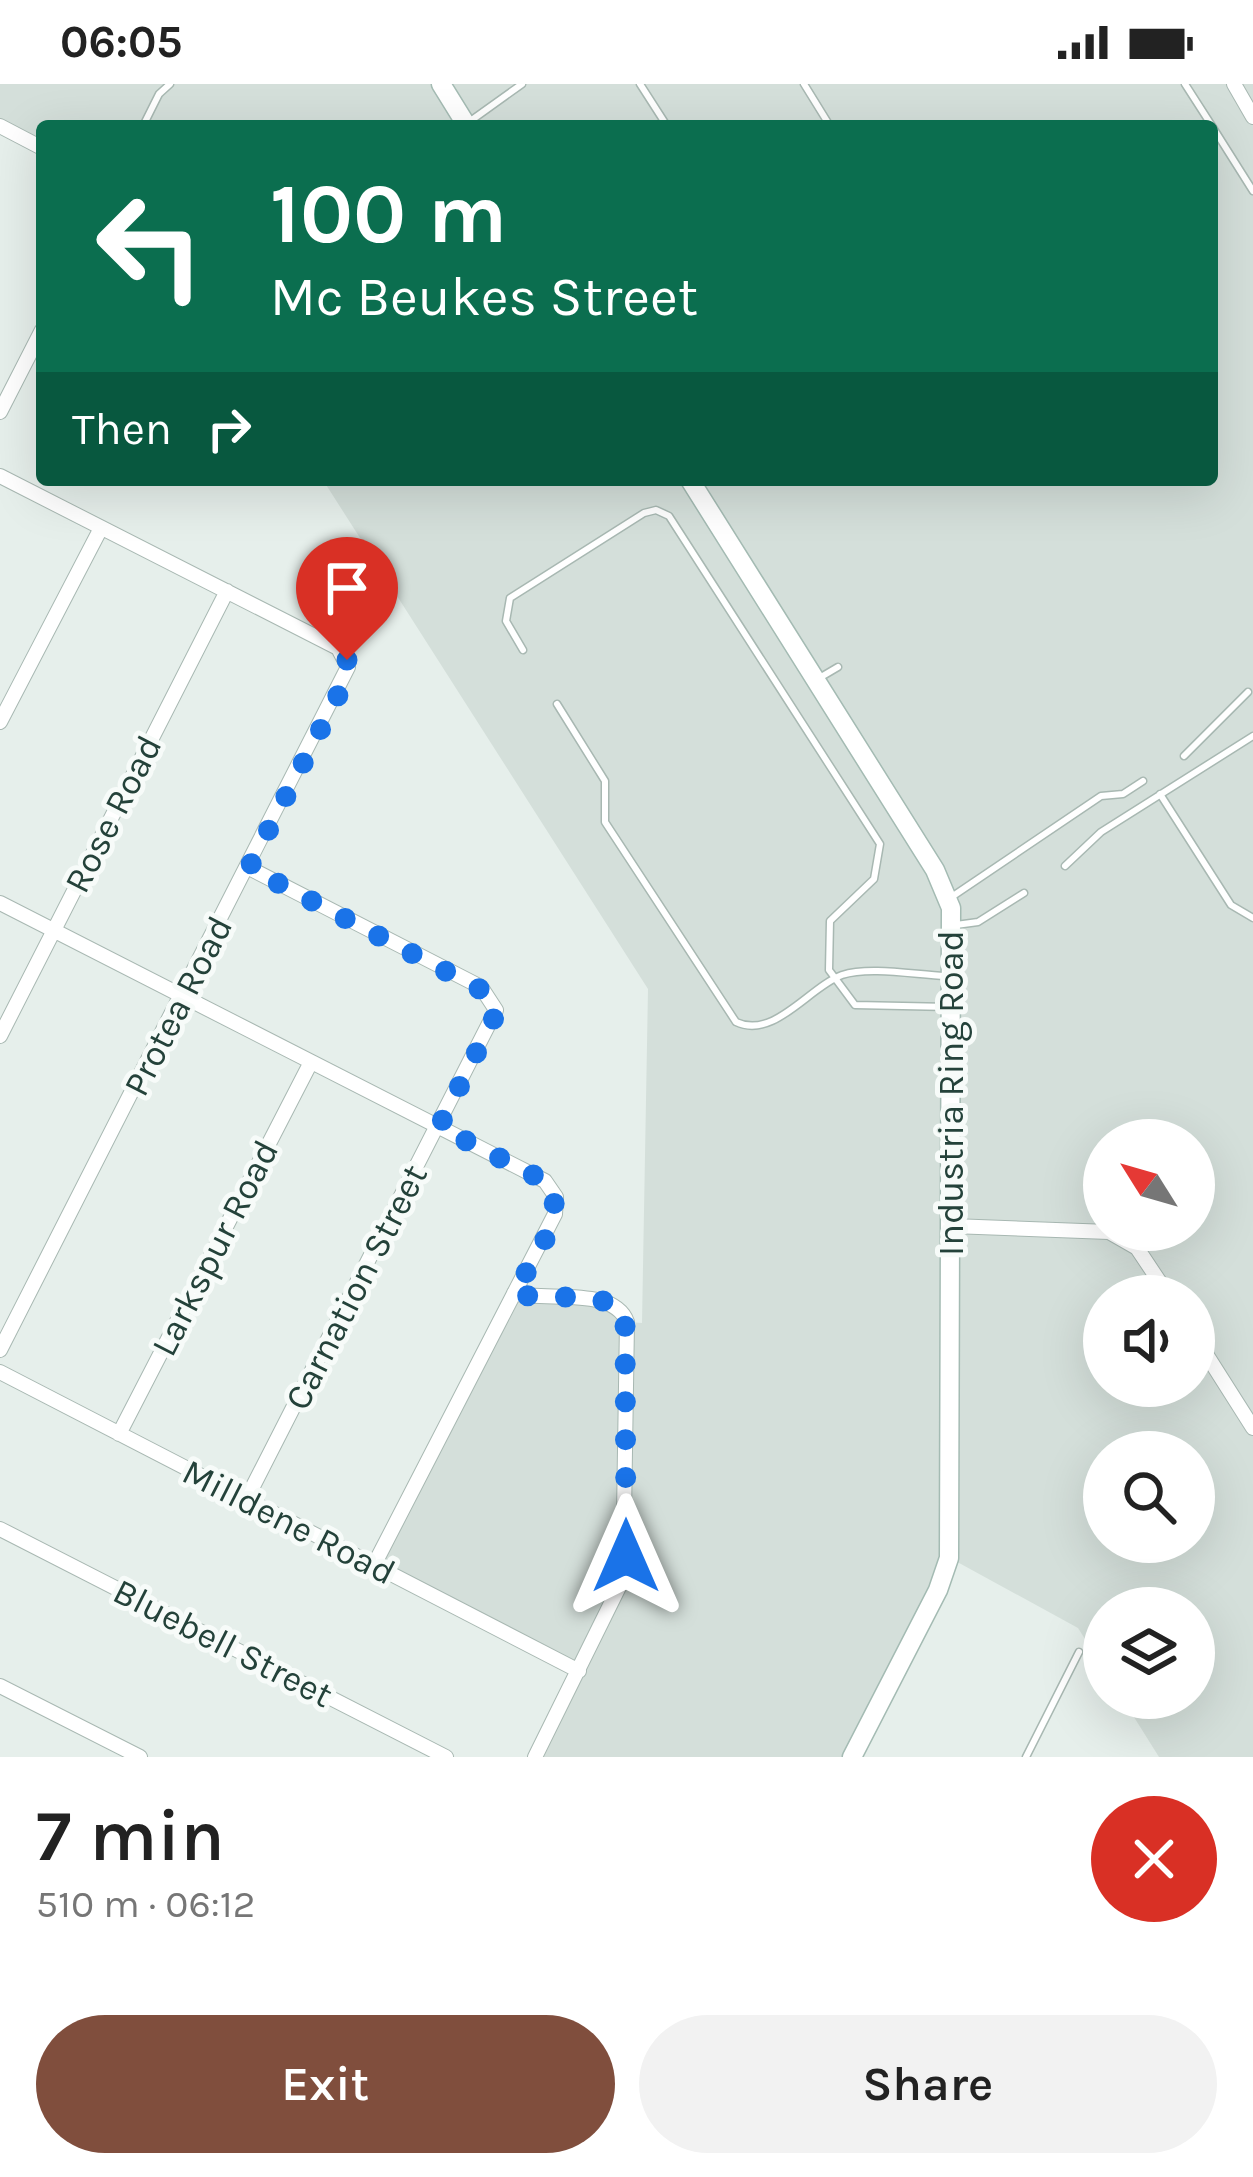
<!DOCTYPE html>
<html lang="en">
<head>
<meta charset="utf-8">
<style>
	body { margin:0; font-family:Karla,sans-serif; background:#f2f2f2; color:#222; height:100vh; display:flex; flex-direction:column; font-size:45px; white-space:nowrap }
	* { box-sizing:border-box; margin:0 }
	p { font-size:39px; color:#767676 }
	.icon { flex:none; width:66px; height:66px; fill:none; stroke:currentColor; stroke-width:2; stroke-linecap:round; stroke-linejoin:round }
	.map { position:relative; height:1673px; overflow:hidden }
	.sheet { display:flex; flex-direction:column; background:#fff; flex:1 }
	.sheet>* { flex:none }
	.top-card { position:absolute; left:36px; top:36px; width:1182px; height:366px; border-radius:12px; box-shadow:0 12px 48px #0002; background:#0b6e4f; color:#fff; overflow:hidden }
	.needle { width:78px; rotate:307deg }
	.controls { position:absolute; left:1083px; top:1035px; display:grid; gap:24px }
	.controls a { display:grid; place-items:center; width:132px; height:132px; border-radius:50%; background:#fff; box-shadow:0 12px 48px #0002; font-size:60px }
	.pin { position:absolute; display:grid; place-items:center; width:102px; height:102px; color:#fff; margin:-123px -51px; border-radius:50% 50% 50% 0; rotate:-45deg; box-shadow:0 0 12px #0007 }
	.pin .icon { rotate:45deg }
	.me { position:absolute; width:132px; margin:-66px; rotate:0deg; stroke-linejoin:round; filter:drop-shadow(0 0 9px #0008) }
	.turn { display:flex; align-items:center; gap:42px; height:252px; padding:0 36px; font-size:54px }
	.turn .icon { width:156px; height:156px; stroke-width:2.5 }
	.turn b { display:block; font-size:84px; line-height:102px }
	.then { display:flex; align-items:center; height:114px; padding:0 36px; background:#0003; gap:24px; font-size:45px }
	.round { display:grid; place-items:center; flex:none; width:126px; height:126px; border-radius:63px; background:#f2f2f2 }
	.head { display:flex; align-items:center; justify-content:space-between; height:204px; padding:0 36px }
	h1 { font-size:72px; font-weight:600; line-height:90px }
	.button { display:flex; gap:24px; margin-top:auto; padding:24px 36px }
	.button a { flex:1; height:138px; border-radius:72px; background:#804e3d; color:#fff; font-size:48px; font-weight:600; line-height:138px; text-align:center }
	.button a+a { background:#f2f2f2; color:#222 }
	.status { display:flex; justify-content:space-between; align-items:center; height:84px; padding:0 60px; background:#fff; direction:ltr }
	.status svg { height:33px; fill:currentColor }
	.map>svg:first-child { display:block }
	.built { fill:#d4dfda; fill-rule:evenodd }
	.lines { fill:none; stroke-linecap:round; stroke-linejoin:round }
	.lane-casing { stroke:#a8b8b2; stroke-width:9 }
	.street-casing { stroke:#a8b8b2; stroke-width:16 }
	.secondary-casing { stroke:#a4bbb3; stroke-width:21 }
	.lane { stroke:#fff; stroke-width:6 }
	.street { stroke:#fff; stroke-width:14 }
	.secondary { stroke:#fff; stroke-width:18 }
	.route { stroke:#1a73e8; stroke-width:21; stroke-dasharray:0 37.8 }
	.labels { text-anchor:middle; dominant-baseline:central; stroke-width:10; stroke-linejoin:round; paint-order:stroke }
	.street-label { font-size:36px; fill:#24423a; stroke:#f7fbf9 }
</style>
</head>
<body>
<div class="status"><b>06:05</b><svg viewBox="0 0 49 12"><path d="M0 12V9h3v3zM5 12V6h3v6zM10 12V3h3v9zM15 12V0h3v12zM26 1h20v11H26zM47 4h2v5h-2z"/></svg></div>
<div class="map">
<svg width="1253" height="1673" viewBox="0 0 1253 1673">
	<rect width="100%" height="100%" fill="#e6efeb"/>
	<path class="built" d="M0 0H1253V1673H1159L1122 1614H1194V1524H1104V1585L1078 1544 950 1474 853 1673H536L579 1588 373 1482 514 1208 606 1215 628 1238 642 1239 648 905 323 396H1212V42H42V63L0 42ZM1104 1056H1194V1146H1104ZM1104 1212H1194V1302H1104ZM1104 1368H1194V1458H1104Z"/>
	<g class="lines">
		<defs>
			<path id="lane" d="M640 0 667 42
				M804 0 830 42
				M1185 0 1212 42
				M469 38 522 0
				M143 42 159 10 170 0
				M1212 42 1253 107
				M523 566 506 537 510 514 644 429 656 426 669 432 880 760 874 795 830 837 829 886 855 921 950 923
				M821 593 838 583
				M557 620 605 697V738L736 938C774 956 809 903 842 891 870 882 916 891 945 892
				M1184 672 1248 608
				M1160 710 1231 821 1253 834
				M1065 782 1101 748 1253 652
				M953 812 1101 712 1123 710 1143 697
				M956 841 978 838 1024 809
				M1026 1673 1079 1568"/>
			<path id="street" d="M1234 0 1253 33
				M0 42 42 64
				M0 328 42 246
				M0 392 338 564 348 583 0 1266
				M0 638 101 444
				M0 819 545 1097 556 1113 555 1130 374 1481
				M0 952 227 507
				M952 1142 1109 1148 1137 1164 1169 1212
				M514 1209C546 1218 614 1202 627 1238L623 1495 535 1673
				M1194 1251 1253 1344
				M0 1288 579 1587
				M119 1350 311 978
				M246 1416 496 926 481 903 249 784
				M0 1445 446 1673
				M0 1602 140 1673"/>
			<path id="secondary" d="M441 0 467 42
				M690 396 935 786 951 824 949 1474 938 1506 852 1673"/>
		</defs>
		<use href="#lane" class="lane-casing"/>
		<use href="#street" class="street-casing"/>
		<use href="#secondary" class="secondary-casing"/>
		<use href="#lane" class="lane"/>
		<use href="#street" class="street"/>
		<use href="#secondary" class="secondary"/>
	</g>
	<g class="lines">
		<path class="route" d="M347 576 346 596 249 784 491 911 494 934 439 1043 545 1097C573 1128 530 1179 514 1209 547 1219 604 1203 625 1231L626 1472"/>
	</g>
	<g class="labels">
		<g class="street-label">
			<text transform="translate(113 730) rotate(-63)">Rose Road</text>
			<text transform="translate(178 922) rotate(-63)">Protea Road</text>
			<text transform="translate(951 1009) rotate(-90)">Industria Ring Road</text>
			<text transform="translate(215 1164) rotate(-63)">Larkspur Road</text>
			<text transform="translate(356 1203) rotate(-63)">Carnation Street</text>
			<text transform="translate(289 1438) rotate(27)">Milldene Road</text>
			<text transform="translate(223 1559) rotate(27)">Bluebell Street</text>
		</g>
	</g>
</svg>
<div class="controls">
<a><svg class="needle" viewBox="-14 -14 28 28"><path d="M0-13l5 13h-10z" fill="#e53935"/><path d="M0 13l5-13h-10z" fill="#767676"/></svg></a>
<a><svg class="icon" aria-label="sound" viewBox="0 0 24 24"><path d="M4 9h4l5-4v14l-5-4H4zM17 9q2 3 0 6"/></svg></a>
<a><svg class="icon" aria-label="search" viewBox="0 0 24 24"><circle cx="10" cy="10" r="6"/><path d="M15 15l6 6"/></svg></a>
<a><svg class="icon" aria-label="layers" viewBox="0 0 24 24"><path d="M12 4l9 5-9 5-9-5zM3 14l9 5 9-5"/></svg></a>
</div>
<div class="pin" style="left:347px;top:576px;background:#d93025"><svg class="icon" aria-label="arrive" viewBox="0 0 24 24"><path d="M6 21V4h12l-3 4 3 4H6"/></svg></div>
<svg class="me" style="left:626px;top:1472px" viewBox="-20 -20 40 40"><path d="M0-17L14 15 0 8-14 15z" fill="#1a73e8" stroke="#fff" stroke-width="4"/></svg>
<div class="top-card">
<div class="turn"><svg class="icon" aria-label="left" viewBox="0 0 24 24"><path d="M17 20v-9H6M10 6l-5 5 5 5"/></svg><div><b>100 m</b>Mc Beukes Street</div></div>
<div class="then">Then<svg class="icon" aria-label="right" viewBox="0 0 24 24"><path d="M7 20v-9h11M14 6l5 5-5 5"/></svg></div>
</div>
</div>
<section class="sheet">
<div class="head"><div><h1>7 min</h1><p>510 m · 06:12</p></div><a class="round" style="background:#d93025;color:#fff"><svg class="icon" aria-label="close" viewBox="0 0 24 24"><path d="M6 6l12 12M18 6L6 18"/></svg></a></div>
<div class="button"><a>Exit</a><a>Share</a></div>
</section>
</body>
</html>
